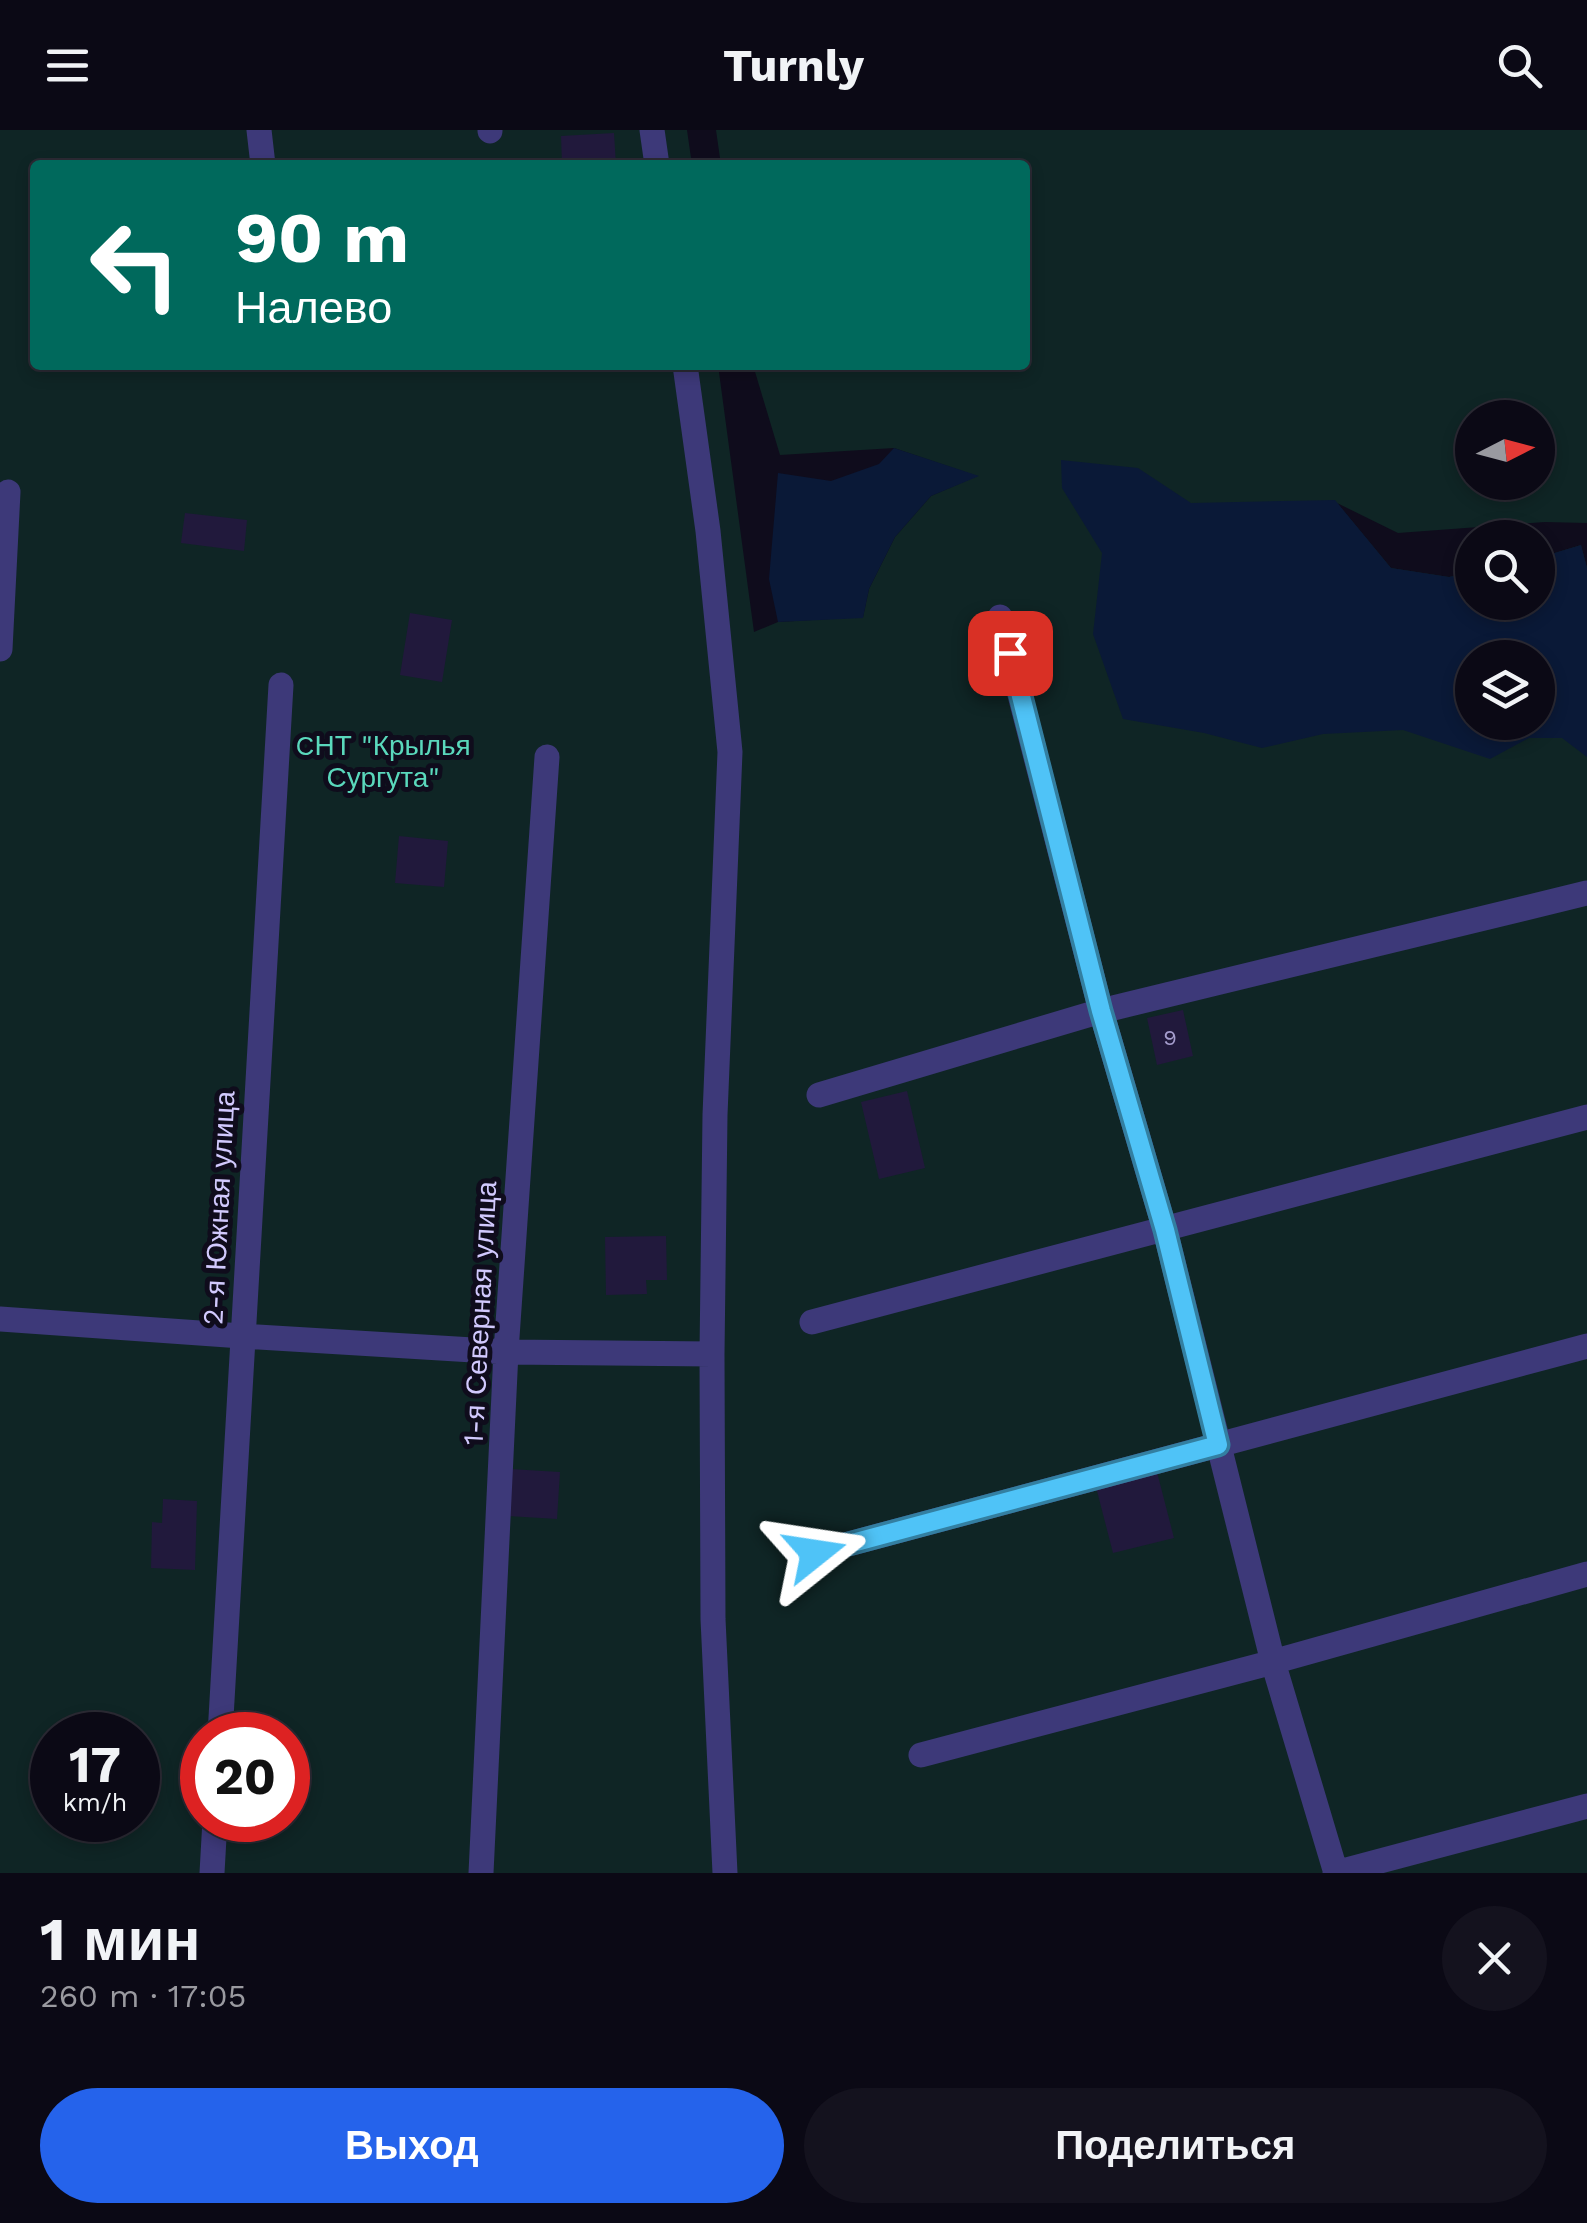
<!DOCTYPE html>
<html lang="ru">
<head>
<meta charset="utf-8">
<style>
	body { margin:0; font-family:"Work Sans",sans-serif; background:#14121e; color:#f1f3f6; height:100vh; display:flex; flex-direction:column; font-size:38px; white-space:nowrap }
	* { box-sizing:border-box; margin:0 }
	p { font-size:32px; color:#9a9aa0 }
	.icon { flex:none; width:55px; height:55px; fill:none; stroke:currentColor; stroke-width:2; stroke-linecap:round; stroke-linejoin:round }
	.map { position:relative; height:1743px; overflow:hidden }
	.side { display:flex; flex-direction:column; background:#0b0915; flex:1 }
	.side>* { flex:none }
	.top-card { position:absolute; left:30px; top:30px; width:1000px; height:210px; border-radius:10px; box-shadow:0 5px 15px #0003,0 0 0 2px #2b2a34; background:#00695c; color:#fff; overflow:hidden }
	.needle { width:65px; rotate:84deg }
	.controls { position:absolute; left:1455px; top:270px; display:grid; gap:20px }
	.controls a { display:grid; place-items:center; width:100px; height:100px; border-radius:50%; background:#0b0915; box-shadow:0 5px 15px #0003,0 0 0 2px #2b2a34; font-size:50px }
	.speed { position:absolute; left:30px; top:1582px; display:flex; gap:20px; font-size:50px; font-weight:700; text-align:center }
	.speed>* { display:grid; place-content:center; width:130px; height:130px; border-radius:50%; background:#0b0915; box-shadow:0 5px 15px #0003,0 0 0 2px #2b2a34; line-height:1 }
	.speed small { font-size:25px; font-weight:400 }
	.speed .limit { border:15px solid #d22; background:#fff; color:#111 }
	.pin { position:absolute; display:grid; place-items:center; width:85px; height:85px; color:#fff; margin:-42px; border-radius:20px; box-shadow:0 5px 15px #0006 }
	.me { position:absolute; width:110px; margin:-55px; rotate:75deg; stroke-linejoin:round; filter:drop-shadow(0 0 8px #0008) }
	.turn { display:flex; align-items:center; gap:35px; height:210px; padding:0 40px; font-size:45px }
	.turn .icon { width:130px; height:130px; stroke-width:2.5 }
	.turn b { display:block; font-size:70px; line-height:85px }
	.round { display:grid; place-items:center; flex:none; width:105px; height:105px; border-radius:52px; background:#14121e }
	.overview { display:flex; align-items:center; justify-content:space-between; height:170px; padding:0 40px }
	h1 { font-size:60px; font-weight:700; line-height:75px }
	.primary-button { display:flex; gap:20px; margin-top:auto; padding:20px 40px }
	.primary-button a { flex:1; height:115px; border-radius:60px; background:#2563eb; color:#fff; font-size:40px; font-weight:700; line-height:115px; text-align:center }
	.primary-button a+a { background:#14121e; color:#f1f3f6 }
	header { display:flex; justify-content:space-between; align-items:center; height:130px; padding:0 40px; background:#0b0915; font-size:45px; font-weight:700 }
	.map>svg:first-child { display:block }
	.green { fill:#0f2525; fill-rule:evenodd }
	.water { fill:#0a1937; fill-rule:evenodd }
	.building { fill:#21193c }
	.lines { fill:none; stroke-linecap:round; stroke-linejoin:round }
	.minor { stroke:#3d3979; stroke-width:25 }
	.route-casing { stroke:#337fa1; stroke-width:25 }
	.route { stroke:#4fc3f7; stroke-width:18 }
	.labels { text-anchor:middle; dominant-baseline:central; stroke-width:10; stroke-linejoin:round; paint-order:stroke }
	.number-label { font-size:22px; fill:#a59dcd }
	.park-label { font-size:28px; fill:#5ad8bc; stroke:#0f0c1c }
	.street-label { font-size:28px; fill:#d1c9fd; stroke:#0f0c1c }
</style>
</head>
<body>
<header><svg class="icon" aria-label="menu" viewBox="0 0 24 24"><path d="M4 6h16M4 12h16M4 18h16"/></svg>Turnly<svg class="icon" aria-label="search" viewBox="0 0 24 24"><circle cx="10" cy="10" r="6"/><path d="M15 15l6 6"/></svg></header>
<div class="map">
<svg width="1587" height="1743" viewBox="0 0 1587 1743">
	<rect width="100%" height="100%" fill="#0f0c1c"/>
	<path class="green" d="M0 0H687L692 35H35V235H718L754 502 778 492 863 487 869 459 895 407 931 366 977 346 894 318 780 325 753 235H1025V35H721L716 0H1587V393L1545 392 1398 403 1337 373 1391 438 1449 447 1472 442V472H1538V428L1581 415 1587 438V1743H0ZM1472 288H1538V352H1472ZM1472 528H1538V592H1472ZM52 1605H138V1690H52ZM202 1605H288V1690H202Z"/>
	<path class="water" d="M894 318 979 346 931 366 895 407 869 459 863 488 778 492 769 449 778 343 831 351 879 334Z
		M1061 330 1138 338 1191 373 1335 370 1391 438 1449 447 1472 442V472H1538V428L1581 415 1587 438V627L1562 608H1529L1490 629 1403 600 1323 604 1262 618 1204 603 1123 589 1093 504 1102 423 1062 358ZM1472 528H1538V592H1472Z"/>
	<path class="building" d="M614 3 616 35H562L561 6Z
		M185 383 247 390 244 421 181 413Z
		M410 483 452 490 442 552 400 545Z
		M399 706 448 711 444 757 395 753Z
		M1183 880 1193 926 1157 935 1147 888Z
		M907 961 925 1038 879 1049 861 972Z
		M666 1106 667 1150H646L647 1164 606 1165 605 1107Z
		M510 1339 560 1342 557 1389 508 1386Z
		M1157 1342 1174 1408 1113 1423 1096 1357Z
		M163 1369 197 1371 195 1440 151 1438 152 1392 162 1393Z"/>
	<g class="lines">
		<path class="minor" d="M259 0 263 35
			M490 0V1
			M652 0 657 35
			M685 235 708 401 730 622 715 985 712 1224 713 1489 725 1743
			M1000 487 1101 881 1165 1100 1273 1532 1336 1743
			M0 519 8 362
			M819 965 1101 881 1587 763
			M0 1189 242 1206 506 1222 712 1224
			M812 1192 1587 987
			M815 1423 1587 1216
			M220 1605 281 555
			M921 1625 1273 1532 1587 1444
			M212 1743 215 1690
			M481 1743 506 1222 547 627
			M1335 1743 1587 1676"/>
	</g>
	<g class="lines">
		<defs>
			<path id="route" d="M815 1423 1218 1315 1165 1100 1101 881 1010 523"/>
		</defs>
		<use href="#route" class="route-casing"/>
		<use href="#route" class="route"/>
	</g>
	<g class="labels">
		<g class="number-label">
			<text x="1170" y="907">9</text>
		</g>
		<g class="park-label">
			<text x="383" y="615">CНТ "Крылья<tspan x="383" dy="32">Сургута"</tspan></text>
		</g>
		<g class="street-label">
			<text transform="translate(219 1078) rotate(-87)">2-я Южная улица</text>
			<text transform="translate(480 1183) rotate(-87)">1-я Северная улица</text>
		</g>
	</g>
</svg>
<div class="controls">
<a><svg class="needle" viewBox="-14 -14 28 28"><path d="M0-13l5 13h-10z" fill="#e53935"/><path d="M0 13l5-13h-10z" fill="#9a9aa0"/></svg></a>
<a><svg class="icon" aria-label="search" viewBox="0 0 24 24"><circle cx="10" cy="10" r="6"/><path d="M15 15l6 6"/></svg></a>
<a><svg class="icon" aria-label="layers" viewBox="0 0 24 24"><path d="M12 4l9 5-9 5-9-5zM3 14l9 5 9-5"/></svg></a>
</div>
<div class="speed"><div>17<small>km/h</small></div><div class="limit">20</div></div>
<div class="pin" style="left:1010px;top:523px;background:#d93025"><svg class="icon" aria-label="arrive" viewBox="0 0 24 24"><path d="M6 21V4h12l-3 4 3 4H6"/></svg></div>
<svg class="me" style="left:815px;top:1423px" viewBox="-20 -20 40 40"><path d="M0-17L14 15 0 8-14 15z" fill="#4fc3f7" stroke="#fff" stroke-width="4"/></svg>
<div class="top-card">
<div class="turn"><svg class="icon" aria-label="left" viewBox="0 0 24 24"><path d="M17 20v-9H6M10 6l-5 5 5 5"/></svg><div><b>90 m</b>Налево</div></div>
</div>
</div>
<section class="side">
<div class="overview"><div><h1>1 мин</h1><p>260 m · 17:05</p></div><a class="round"><svg class="icon" aria-label="close" viewBox="0 0 24 24"><path d="M6 6l12 12M18 6L6 18"/></svg></a></div>
<div class="primary-button"><a>Выход</a><a>Поделиться</a></div>
</section>
</body>
</html>
